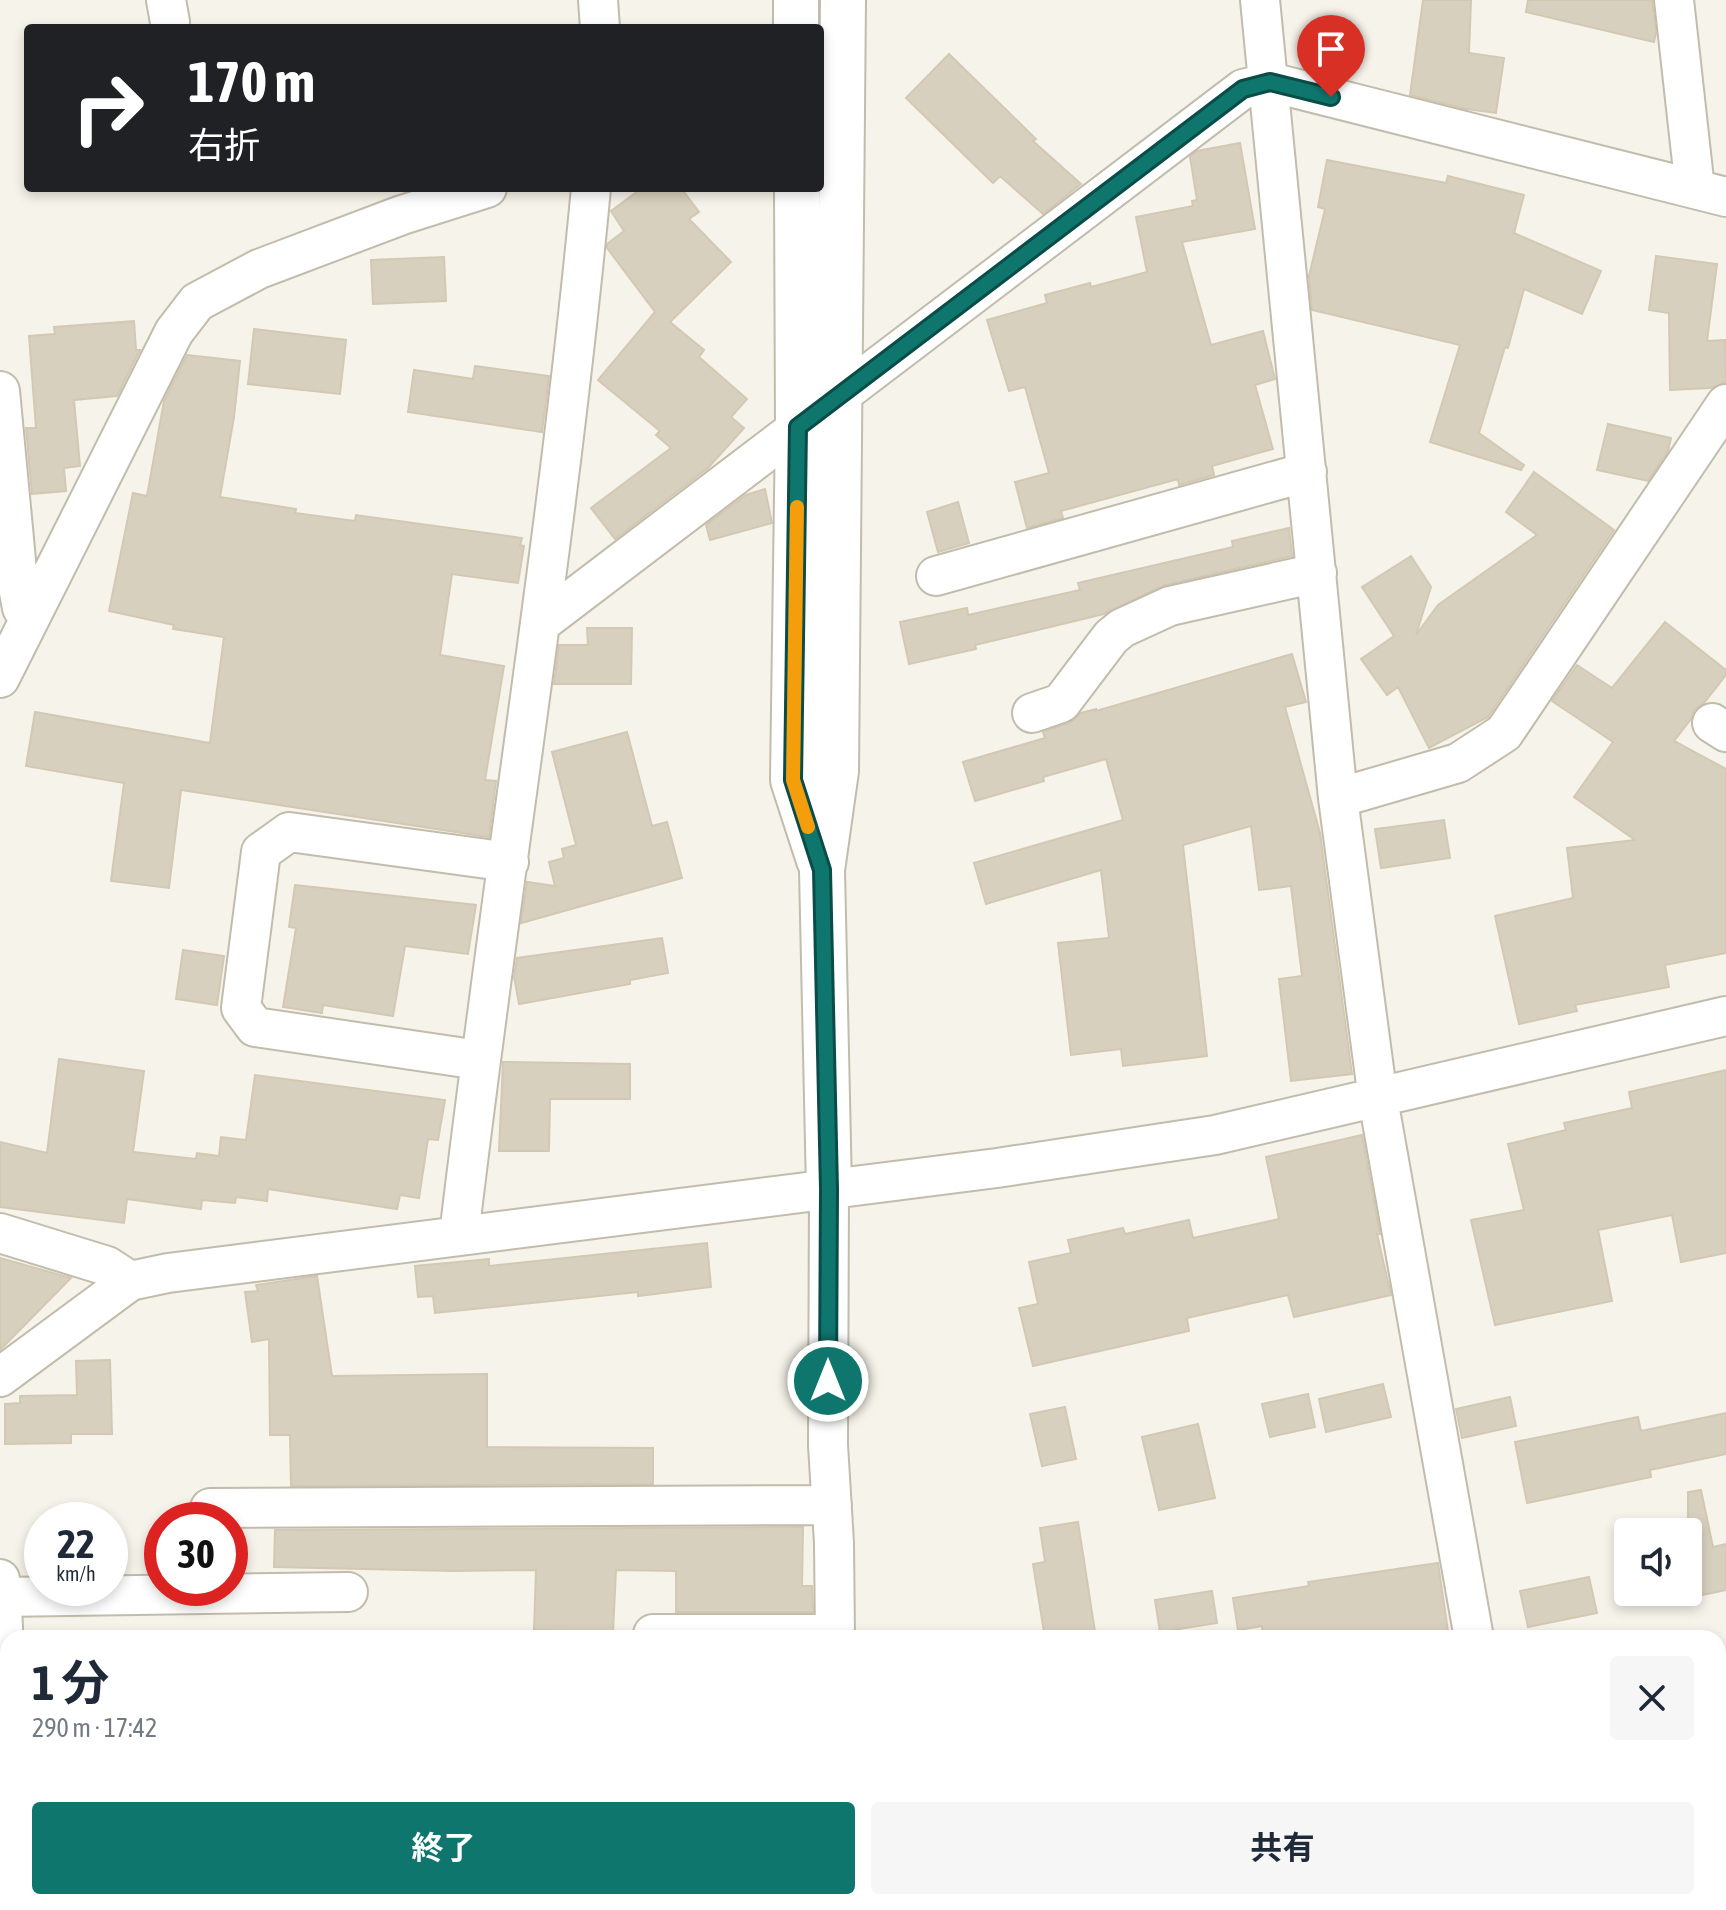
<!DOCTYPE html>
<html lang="ja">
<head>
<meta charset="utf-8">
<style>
	body { margin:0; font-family:"Asap Condensed","Noto Sans JP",sans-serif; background:#f6f6f7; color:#1f2937; height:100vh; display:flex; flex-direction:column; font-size:30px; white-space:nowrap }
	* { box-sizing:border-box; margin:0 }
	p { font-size:26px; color:#747a83 }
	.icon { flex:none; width:44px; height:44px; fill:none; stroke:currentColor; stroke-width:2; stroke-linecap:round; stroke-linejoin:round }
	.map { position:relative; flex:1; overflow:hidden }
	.details { position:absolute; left:0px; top:1630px; width:1726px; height:280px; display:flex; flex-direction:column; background:#fff; border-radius:24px 24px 0 0; box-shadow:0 4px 12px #0003 }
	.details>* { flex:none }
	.top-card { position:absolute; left:24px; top:24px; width:800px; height:168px; border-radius:8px; box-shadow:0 4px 12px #0003; background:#202124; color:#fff; overflow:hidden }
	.tools { position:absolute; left:1614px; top:1518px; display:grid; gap:16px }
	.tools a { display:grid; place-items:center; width:88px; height:88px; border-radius:8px; background:#fff; box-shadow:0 4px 12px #0003; font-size:40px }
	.speed { position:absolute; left:24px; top:1502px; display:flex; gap:16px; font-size:40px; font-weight:700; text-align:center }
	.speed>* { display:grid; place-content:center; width:104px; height:104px; border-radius:50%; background:#fff; box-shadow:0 4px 12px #0003; line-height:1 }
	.speed small { font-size:20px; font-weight:400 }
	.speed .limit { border:12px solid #d22; background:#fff; color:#111 }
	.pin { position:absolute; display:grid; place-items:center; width:68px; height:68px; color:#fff; margin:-82px -34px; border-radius:50% 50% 50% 0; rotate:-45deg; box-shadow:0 0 8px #0007 }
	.pin .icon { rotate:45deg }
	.me { position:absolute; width:88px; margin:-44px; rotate:0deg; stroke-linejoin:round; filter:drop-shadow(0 0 6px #0008) }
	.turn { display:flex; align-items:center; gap:28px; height:168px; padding:0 32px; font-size:36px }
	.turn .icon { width:104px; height:104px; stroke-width:2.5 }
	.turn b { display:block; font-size:56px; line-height:68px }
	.round { display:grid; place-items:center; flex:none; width:84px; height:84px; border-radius:8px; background:#f6f6f7 }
	.headline { display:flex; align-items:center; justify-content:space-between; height:136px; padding:0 32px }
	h1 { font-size:48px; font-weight:700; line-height:60px }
	.cta { display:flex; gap:16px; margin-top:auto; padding:16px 32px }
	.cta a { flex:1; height:92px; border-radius:8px; background:#0f766e; color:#fff; font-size:32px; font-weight:700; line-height:92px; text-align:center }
	.cta a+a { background:#f6f6f7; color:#1f2937 }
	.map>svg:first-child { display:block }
	.building { fill:#d8d0bf; stroke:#d3c8b2; stroke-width:2 }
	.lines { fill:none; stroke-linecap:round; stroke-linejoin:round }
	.minor-casing { stroke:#c2bcac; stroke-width:42 }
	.tertiary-casing { stroke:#c2bcac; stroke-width:48 }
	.minor { stroke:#fff; stroke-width:38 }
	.tertiary { stroke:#fff; stroke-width:44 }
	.route-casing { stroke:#0a4d48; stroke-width:20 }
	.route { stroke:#0f766e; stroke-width:14 }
	.slow { stroke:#f59e0b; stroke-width:14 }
</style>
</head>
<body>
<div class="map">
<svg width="1726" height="1910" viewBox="0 0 1726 1910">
	<rect width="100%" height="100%" fill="#f6f3ea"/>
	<path class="building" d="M1423 0H1471L1469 53 1504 58 1496 113 1466 109 1410 95Z
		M1528 0H1652L1656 33 1654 42 1526 12Z
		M949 54 1036 139 1033 141 1081 184 1043 214 1000 176 993 183 906 98Z
		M1240 143 1255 229 1182 242 1211 345 1263 331 1275 379 1255 385 1273 449 1212 466 1214 475 1179 485 1178 479 1061 511 1063 518 1027 528 1015 482 1049 473 1025 387 1009 391 987 320 1047 303 1045 295 1090 283 1091 287 1147 272 1136 217 1193 206 1192 201 1197 200 1190 157 1197 151Z
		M1327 160 1446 183 1448 176 1524 195 1514 233 1601 271 1582 314 1524 289 1508 348 1505 347 1479 433 1524 465 1521 470 1430 442 1460 345 1312 310 1309 276 1325 209 1318 207Z
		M642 188H681L699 212 689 219 731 262 670 322 704 350 699 357 747 399 731 417 744 428 708 468 615 539 591 508 671 448 656 435 660 431 598 380 655 312 607 248V244L624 231 611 211Z
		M1656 256 1717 264 1707 341 1725 340 1726 382 1711 388 1670 390 1669 313 1649 310Z
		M444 257 446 301 373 304 371 260Z
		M134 321 136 350H140L117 396 74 400 80 466 64 468 66 491 32 494 26 428H36L29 336 55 334 54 327Z
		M254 329 346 340 340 394 248 384Z
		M187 355 240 361 234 417 220 497 296 509 295 513 355 521 356 515 522 538 520 545 524 546 518 583 452 574 440 655 504 666 485 780 496 781 489 837 181 790 169 888 111 881 124 783 26 766 35 712 210 743 224 637 173 629 174 625 109 611 133 493 147 496 164 401Z
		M475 366 549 376 542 432 408 412 414 370 473 379Z
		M1608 424 1671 438 1668 451 1648 481 1597 470Z
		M1534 472 1614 530 1488 717 1429 748 1398 687 1387 695 1361 659 1394 636 1362 587 1411 556 1431 587 1416 635 1438 605 1537 535 1506 512Z
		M765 489 772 523 710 540 706 525 746 495Z
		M958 502 969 543 938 552 927 512Z
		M1289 528 1292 556 1165 585 1104 614 975 645 976 649 909 664 900 622 967 608 968 615 1080 590 1078 583 1233 547 1232 541Z
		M1665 622 1726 670V675L1704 703 1694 710 1691 719 1674 741 1726 769V953L1665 965 1669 987 1575 1005 1577 1011 1519 1024 1495 916 1573 898 1567 848 1635 840 1574 797 1613 742 1552 701 1577 665 1612 688Z
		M587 628H632L631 684H554L559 645H588Z
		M1292 654 1306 702 1285 707 1320 833 1352 1074 1291 1081 1279 979 1302 976 1291 886 1259 890 1251 826 1183 845 1207 1056 1123 1066 1121 1049 1071 1055 1058 943 1109 938 1101 870 986 904 974 863 1123 820 1106 759 1043 777 1044 781 975 801 963 762 1045 738 1043 732 1069 723 1081 713 1096 709V711Z
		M627 732 652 826 667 822 682 878 521 923 527 882 555 886 549 862 564 858 562 849 576 845 552 752Z
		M1444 820 1450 858 1381 868 1375 829Z
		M295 885 476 905 468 954 405 946 393 1016 323 1005 322 1013 283 1007 296 928 289 927Z
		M662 938 668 973 630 980V984L519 1004 514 977 517 958Z
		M183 950 224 956 217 1005 176 999Z
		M59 1059 144 1071 133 1152 196 1159 197 1153 219 1156 221 1137 246 1140 255 1075 445 1100 438 1140 428 1139 419 1198 400 1195 397 1209 268 1189 267 1201 236 1197 235 1203 202 1200 201 1209 127 1199 124 1223 0 1207V1142L47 1153Z
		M503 1062 630 1064V1099H550L549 1151H499Z
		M1726 1070V1253L1681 1262 1672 1215 1598 1230 1612 1301 1495 1325 1471 1220 1524 1210 1508 1144 1566 1130 1564 1123 1632 1108 1629 1092Z
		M1362 1135 1380 1234H1377L1391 1295 1294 1317 1288 1295 1187 1318 1189 1331 1033 1366 1019 1308 1038 1304 1029 1262 1071 1253 1068 1240 1123 1228 1125 1234 1189 1220 1193 1238 1279 1219 1266 1157Z
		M707 1243 711 1287 638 1296V1292L435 1313 433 1296 418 1297 415 1266 489 1259V1266Z
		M0 1258 71 1278 0 1350Z
		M317 1276 332 1376 487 1374V1447L653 1448V1484L291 1486 290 1435H270L269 1339 252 1342 245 1292 258 1291 256 1285Z
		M110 1360 112 1434H71V1443L5 1444V1404L20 1403V1396L77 1395 76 1361Z
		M1383 1384 1391 1417 1326 1432 1319 1399Z
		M1308 1394 1315 1427 1270 1437 1262 1404Z
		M1510 1397 1516 1426 1462 1438 1456 1409Z
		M1065 1407 1076 1459 1042 1466 1030 1414Z
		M1726 1413V1454L1650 1470 1651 1477 1527 1503 1515 1442 1638 1417 1641 1431Z
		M1198 1424 1215 1498 1159 1510 1142 1437Z
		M1701 1490 1713 1547 1726 1544V1590L1688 1598V1492Z
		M1078 1522 1096 1638H1045L1033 1564 1045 1562 1040 1528Z
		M803 1527 802 1586H812L813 1612H676V1571L616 1570 613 1632 534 1630 536 1570 453 1571 274 1567 275 1530Z
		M1438 1563 1449 1638H1263L1262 1626 1238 1630 1233 1598 1309 1586 1308 1582Z
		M1589 1577 1597 1613 1528 1627 1520 1591Z
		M1212 1591 1217 1623 1160 1632 1155 1600Z"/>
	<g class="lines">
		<defs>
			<path id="minor" d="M166 0 170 22
				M598 0 600 28
				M1260 0 1338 798 1378 1099 1474 1638
				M1674 0 1695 189
				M0 391 19 592 22 608 29 618
				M936 576 1307 472
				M541 623 1243 89 1270 82 1726 197
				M0 678 174 332 197 302 259 269 402 215 487 188
				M1032 713 1061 703 1111 637 1122 628 1170 606 1317 573
				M1712 723 1726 732
				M1338 798 1458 763 1504 733 1726 404
				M479 1060 255 1027 241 1008 261 852 289 832 509 862
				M829 1189 828 1445 834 1543 835 1638
				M0 1233 107 1266 130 1281
				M459 1236C500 886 558 539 591 188
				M0 1377 130 1281 168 1273 997 1168 1215 1135 1726 1016
				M210 1508 832 1505
				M0 1579C7 1661 5 1743 0 1825
				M1 1597 348 1592
				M653 1634H835
				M836 1902 837 1910
				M1518 1902 1519 1910"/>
			<path id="tertiary" d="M796 0V28
				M797 188 798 427 793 780 819 860
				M829 1189 822 870 836 771 843 0"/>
		</defs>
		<use href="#minor" class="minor-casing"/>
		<use href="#tertiary" class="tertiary-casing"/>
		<use href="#minor" class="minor"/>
		<use href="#tertiary" class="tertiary"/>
	</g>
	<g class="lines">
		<defs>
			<path id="route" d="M828 1381 829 1189 822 870 793 780 798 427 1243 89 1270 82 1331 97"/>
		</defs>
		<use href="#route" class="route-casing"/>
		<use href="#route" class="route"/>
		<path class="slow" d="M797 507 793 780 808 827"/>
	</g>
</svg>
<div class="tools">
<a><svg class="icon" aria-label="sound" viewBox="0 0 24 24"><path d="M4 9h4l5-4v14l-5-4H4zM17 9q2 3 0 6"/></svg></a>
</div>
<div class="speed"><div>22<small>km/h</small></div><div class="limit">30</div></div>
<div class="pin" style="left:1331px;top:97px;background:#d93025"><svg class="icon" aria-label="arrive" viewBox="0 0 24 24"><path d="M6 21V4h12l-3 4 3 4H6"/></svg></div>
<svg class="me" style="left:828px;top:1381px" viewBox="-20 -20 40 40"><circle r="17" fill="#0f766e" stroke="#fff" stroke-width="3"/><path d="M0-11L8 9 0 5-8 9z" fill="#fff"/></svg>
<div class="top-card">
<div class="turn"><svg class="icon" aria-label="right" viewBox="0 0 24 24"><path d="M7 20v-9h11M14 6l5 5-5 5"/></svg><div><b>170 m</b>右折</div></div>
</div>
<section class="details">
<div class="headline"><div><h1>1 分</h1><p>290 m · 17:42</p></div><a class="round"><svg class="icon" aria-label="close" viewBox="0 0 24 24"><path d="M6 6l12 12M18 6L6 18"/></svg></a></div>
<div class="cta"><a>終了</a><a>共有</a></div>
</section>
</div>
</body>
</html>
